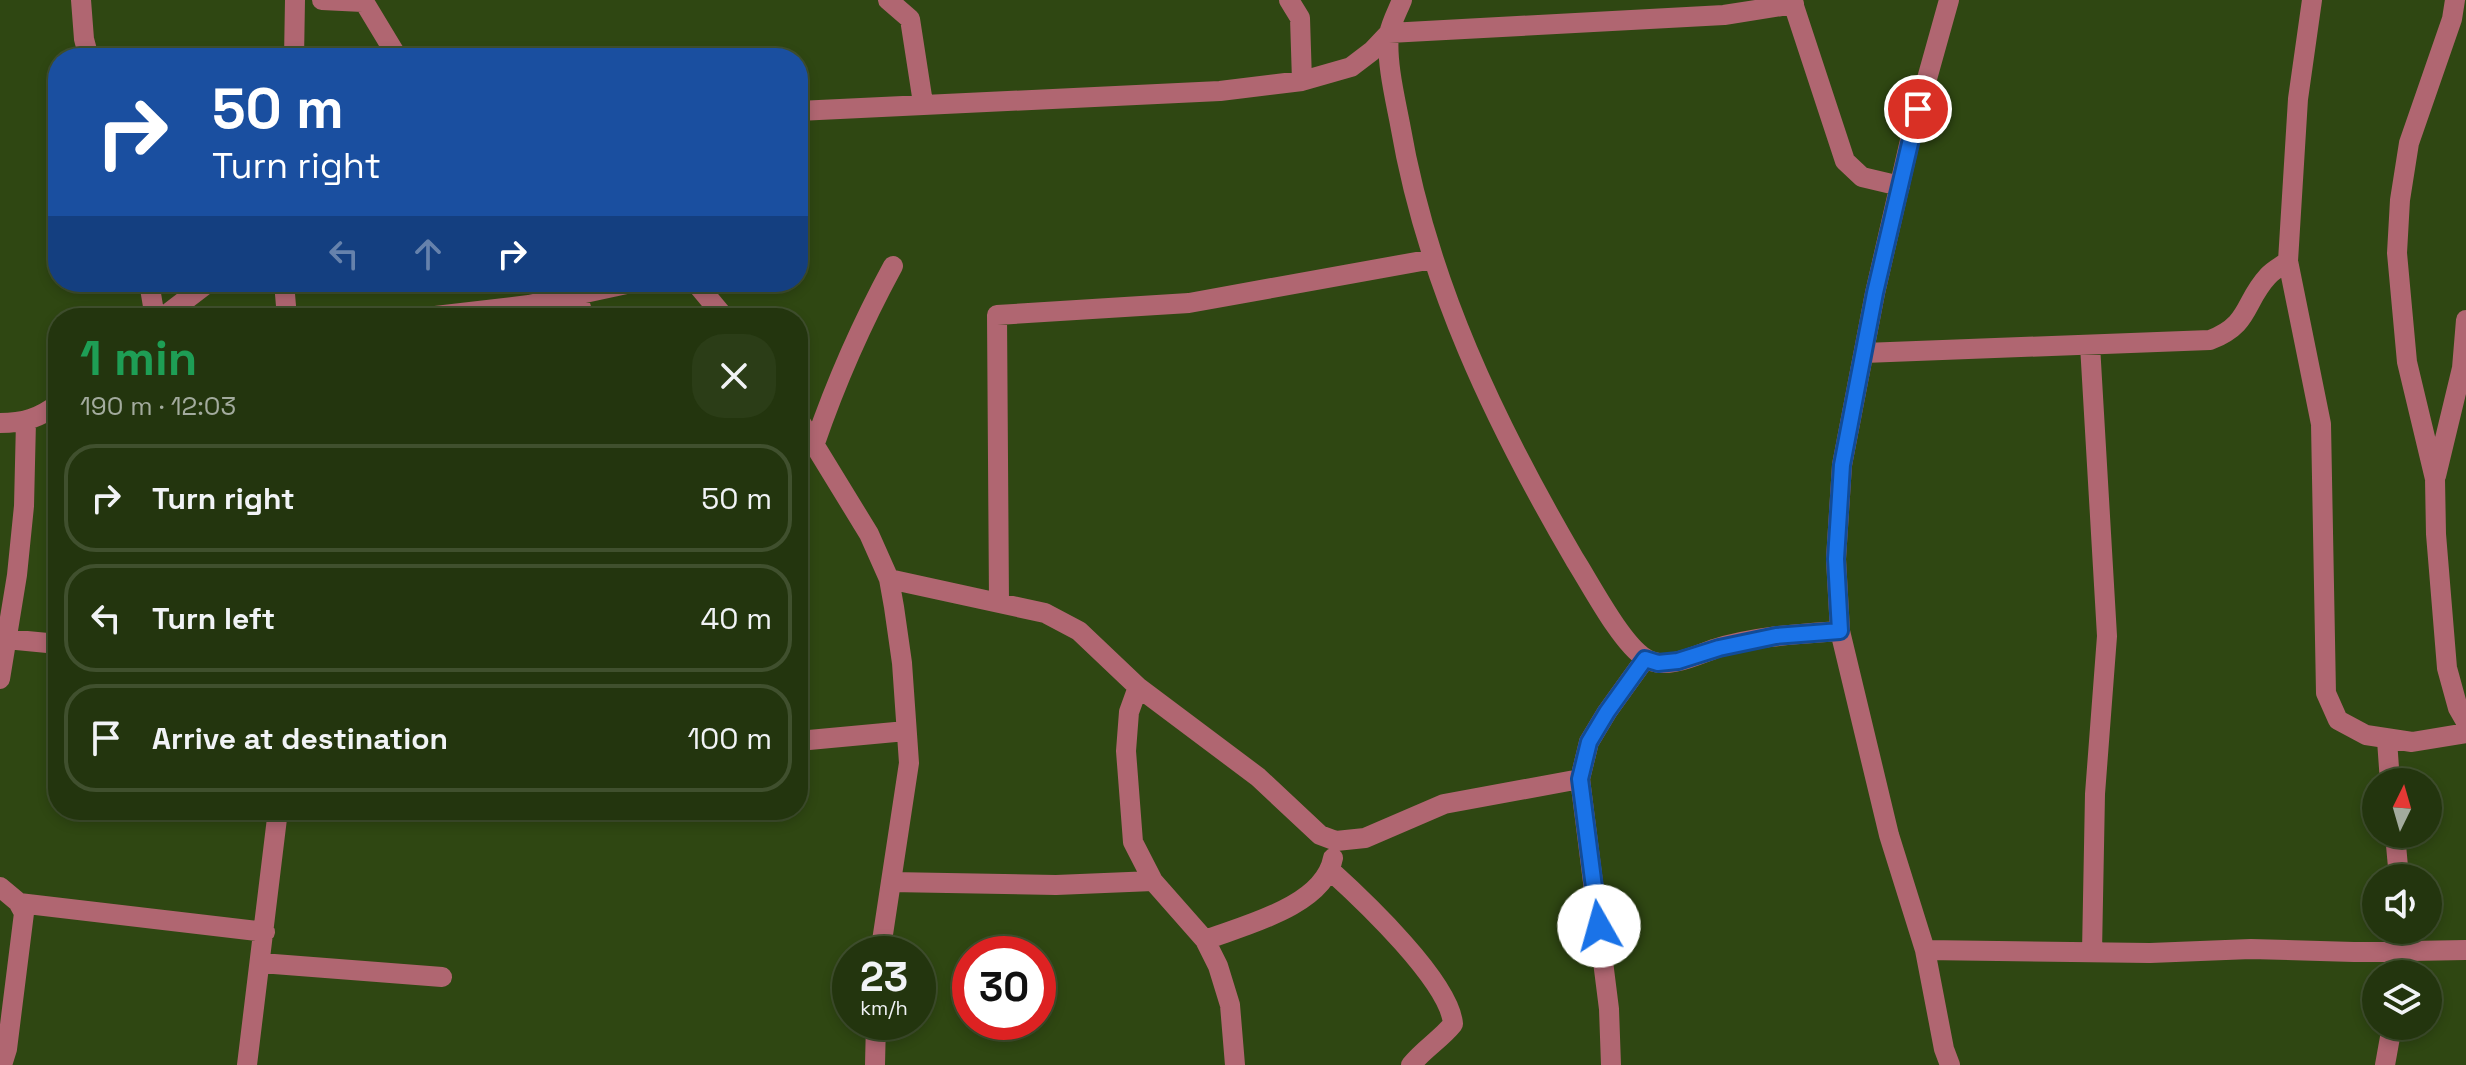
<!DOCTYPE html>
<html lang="en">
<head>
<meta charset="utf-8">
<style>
	body { margin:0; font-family:"Space Grotesk",sans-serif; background:#2b3d17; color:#f1f3f6; height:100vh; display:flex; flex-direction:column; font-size:30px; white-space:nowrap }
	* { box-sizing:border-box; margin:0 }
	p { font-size:26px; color:#a3ab9e }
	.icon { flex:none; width:44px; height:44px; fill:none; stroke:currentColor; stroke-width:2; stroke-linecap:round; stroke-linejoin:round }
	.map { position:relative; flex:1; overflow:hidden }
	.details { position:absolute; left:48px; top:308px; width:760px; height:512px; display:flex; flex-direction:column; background:#23350e; border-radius:32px; box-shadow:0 4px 12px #0003,0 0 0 2px #40502e }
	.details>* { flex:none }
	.guide { position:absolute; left:48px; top:48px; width:760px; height:244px; border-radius:32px; box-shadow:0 4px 12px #0003,0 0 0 2px #40502e; background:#1a4fa0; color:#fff; overflow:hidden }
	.needle { width:52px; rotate:5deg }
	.tools { position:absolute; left:2362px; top:768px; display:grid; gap:16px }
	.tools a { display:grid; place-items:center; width:80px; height:80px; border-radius:50%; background:#23350e; box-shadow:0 4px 12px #0003,0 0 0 2px #40502e; font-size:40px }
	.speed { position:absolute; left:832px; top:936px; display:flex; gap:16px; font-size:40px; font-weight:700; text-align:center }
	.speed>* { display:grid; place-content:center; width:104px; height:104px; border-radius:50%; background:#23350e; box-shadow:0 4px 12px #0003,0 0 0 2px #40502e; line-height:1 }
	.speed small { font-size:20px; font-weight:400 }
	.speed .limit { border:12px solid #d22; background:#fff; color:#111 }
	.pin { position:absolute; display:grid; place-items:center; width:68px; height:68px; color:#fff; margin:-34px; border:4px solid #fff; border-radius:50%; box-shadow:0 2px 8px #0007 }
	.me { position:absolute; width:88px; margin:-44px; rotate:353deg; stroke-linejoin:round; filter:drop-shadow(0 0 6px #0008) }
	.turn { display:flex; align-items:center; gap:28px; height:168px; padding:0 32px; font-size:36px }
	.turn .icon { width:104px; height:104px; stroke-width:2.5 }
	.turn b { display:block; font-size:56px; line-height:68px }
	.lanes { display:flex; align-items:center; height:76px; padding:0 32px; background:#0003; justify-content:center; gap:40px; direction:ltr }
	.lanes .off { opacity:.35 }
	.round { display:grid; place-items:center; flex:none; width:84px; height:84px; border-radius:32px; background:#2b3d17 }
	.overview { display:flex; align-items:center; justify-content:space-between; height:136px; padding:0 32px }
	h1 { font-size:48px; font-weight:700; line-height:60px; color:#1e9e55 }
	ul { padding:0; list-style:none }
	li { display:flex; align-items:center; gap:24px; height:108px; margin:0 16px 12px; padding:0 16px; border:4px solid #40502e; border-radius:32px }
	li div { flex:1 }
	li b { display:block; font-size:30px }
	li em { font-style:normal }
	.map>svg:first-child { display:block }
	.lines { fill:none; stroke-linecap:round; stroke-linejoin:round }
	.minor { stroke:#b06671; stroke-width:20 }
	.route-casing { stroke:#114b97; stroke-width:20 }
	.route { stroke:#1a73e8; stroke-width:14 }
</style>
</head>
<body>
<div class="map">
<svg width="2466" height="1065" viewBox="0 0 2466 1065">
	<rect width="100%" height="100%" fill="#2f4712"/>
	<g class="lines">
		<path class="minor" d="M81 0 84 39 89 58
			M322 0 363 2
			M363 0 398 58
			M888 0 910 19 923 103
			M1289 0 1300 18 1302 81
			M1402 0C1398 10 1391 23 1389 34 1386 61 1395 98 1400 124 1427 282 1495 423 1575 560 1591 585 1621 643 1645 658 1664 671 1695 656 1714 649 1755 636 1798 634 1840 631
			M1792 0 1845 161 1862 177 1900 186
			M1949 0 1911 136 1875 293 1842 465 1836 559 1840 631 1889 835 1925 950 1944 1049 1950 1065
			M2312 0 2298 99 2288 261 2321 424 2326 693 2338 720 2366 735 2412 742 2466 733
			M2455 0 2452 19 2409 143 2400 200 2397 253 2407 362 2435 479 2436 534 2447 668 2458 708 2466 722
			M294 58 295 0
			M484 58H500
			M798 111 1220 91 1302 81 1351 67 1372 51 1389 33 1724 15 1794 4
			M149 282 155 318
			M284 282 287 318
			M695 282 725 318
			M577 294 584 318
			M162 318 209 282
			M418 318 529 305 636 282
			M2090 345 2107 636 2095 794 2092 952
			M1864 353 2210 340C2251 324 2243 303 2268 276 2273 270 2282 266 2288 261
			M798 418 869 534 889 579 894 607 902 663 909 763 880 954
			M0 423C24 423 39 418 58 404
			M815 443C836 382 862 323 893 266
			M2436 476 2462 368 2466 320
			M889 579 1045 613 1079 631 1138 687 1258 777 1320 835 1336 841 1365 838 1444 804 1580 779
			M999 602 997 315 1189 303 1433 259
			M6 639 58 644
			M0 679 17 575 24 506 26 421
			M1138 687 1129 712 1126 751 1133 842 1153 881 1205 940 1218 966 1230 1005 1235 1065
			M2387 740 2390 782
			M798 741 906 731
			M2395 834 2399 878
			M1331 871C1363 900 1450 982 1453 1024 1441 1039 1424 1049 1411 1065
			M891 882 1056 885 1153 881
			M0 887 18 902 24 913 7 1049 2 1065
			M19 903 265 932
			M1205 940C1245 925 1324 906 1333 858
			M1925 950 2150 953 2251 949 2354 952 2466 950
			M261 963 442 977
			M2401 974 2406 951 2404 930
			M247 1065 278 810
			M875 1065 876 1022
			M1611 1065 1609 1009 1580 779 1589 742 1607 712 1645 659
			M2385 1065 2392 1026"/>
	</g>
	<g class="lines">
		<defs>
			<path id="route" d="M1599 926 1580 779 1589 742 1607 712 1645 659 1658 663 1678 661 1719 648 1776 636 1840 631 1836 559 1842 465 1875 293 1918 109"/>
		</defs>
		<use href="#route" class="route-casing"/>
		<use href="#route" class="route"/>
	</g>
</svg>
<div class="tools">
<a><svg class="needle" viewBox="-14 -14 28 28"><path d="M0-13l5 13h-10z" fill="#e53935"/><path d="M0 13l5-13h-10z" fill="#a3ab9e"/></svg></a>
<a><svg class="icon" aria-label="sound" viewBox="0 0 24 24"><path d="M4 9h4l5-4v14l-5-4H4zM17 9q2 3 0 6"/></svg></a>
<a><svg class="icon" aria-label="layers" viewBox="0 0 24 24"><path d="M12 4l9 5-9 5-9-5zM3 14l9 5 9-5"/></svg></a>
</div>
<div class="speed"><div>23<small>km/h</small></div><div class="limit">30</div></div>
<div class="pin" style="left:1918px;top:109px;background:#d93025"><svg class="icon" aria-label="arrive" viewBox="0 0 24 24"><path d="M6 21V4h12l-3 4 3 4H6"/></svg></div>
<svg class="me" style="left:1599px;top:926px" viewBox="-20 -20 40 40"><circle r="19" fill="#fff"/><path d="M0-13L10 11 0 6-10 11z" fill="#1a73e8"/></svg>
<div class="guide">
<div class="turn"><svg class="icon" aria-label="right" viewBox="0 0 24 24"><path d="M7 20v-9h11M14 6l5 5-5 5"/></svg><div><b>50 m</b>Turn right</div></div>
<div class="lanes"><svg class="icon off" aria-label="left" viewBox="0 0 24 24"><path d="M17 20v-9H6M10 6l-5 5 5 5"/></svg><svg class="icon off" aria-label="ahead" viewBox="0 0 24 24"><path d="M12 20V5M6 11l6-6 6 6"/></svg><svg class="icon" aria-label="right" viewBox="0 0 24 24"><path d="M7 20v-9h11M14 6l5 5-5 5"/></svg></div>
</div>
<section class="details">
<div class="overview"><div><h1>1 min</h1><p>190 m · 12:03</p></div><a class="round"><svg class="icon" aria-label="close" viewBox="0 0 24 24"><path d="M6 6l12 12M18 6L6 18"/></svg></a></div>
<ul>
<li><svg class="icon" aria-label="right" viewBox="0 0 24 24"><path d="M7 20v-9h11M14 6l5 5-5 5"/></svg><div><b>Turn right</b></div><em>50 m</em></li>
<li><svg class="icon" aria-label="left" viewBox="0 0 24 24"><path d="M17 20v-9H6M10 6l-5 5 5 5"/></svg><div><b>Turn left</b></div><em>40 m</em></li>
<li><svg class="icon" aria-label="arrive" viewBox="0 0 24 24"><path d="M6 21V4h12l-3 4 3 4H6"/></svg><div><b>Arrive at destination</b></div><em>100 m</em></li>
</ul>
</section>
</div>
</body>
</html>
